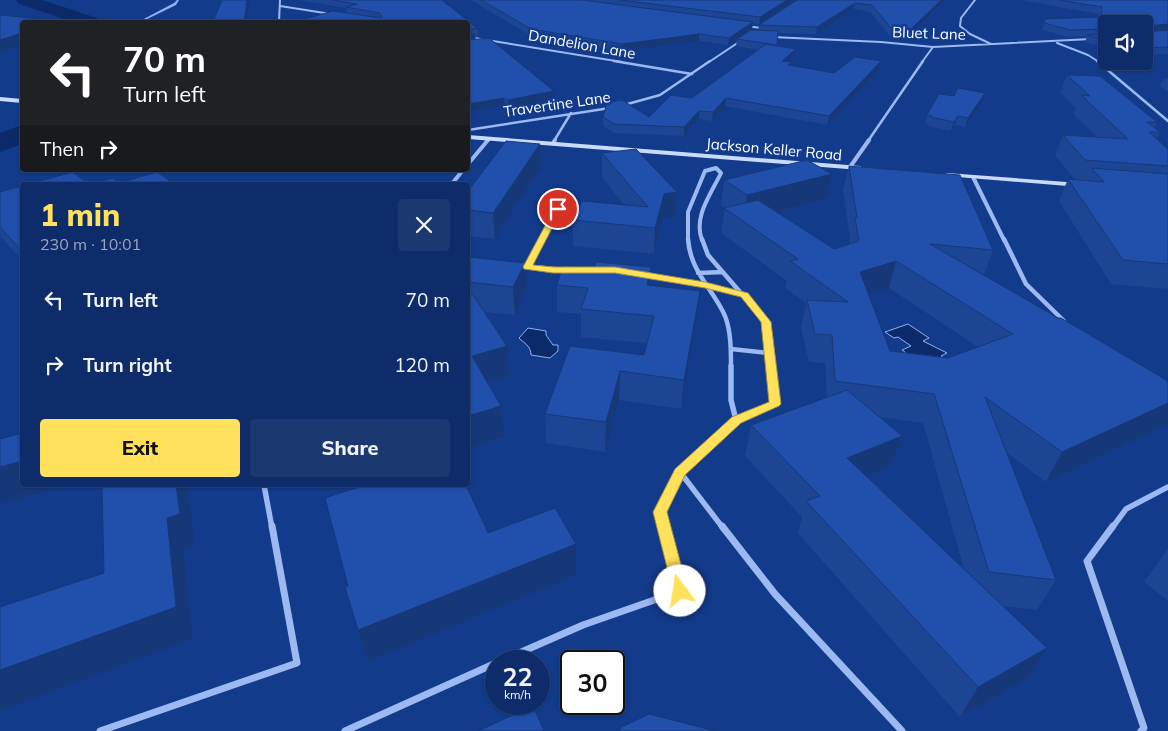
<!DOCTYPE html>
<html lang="en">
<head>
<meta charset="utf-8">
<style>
	body { margin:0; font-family:Mulish,sans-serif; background:#1c3871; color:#f1f3f6; height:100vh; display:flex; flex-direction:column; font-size:19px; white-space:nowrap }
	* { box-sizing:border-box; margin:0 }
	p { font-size:16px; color:#9ba7c0 }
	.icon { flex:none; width:28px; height:28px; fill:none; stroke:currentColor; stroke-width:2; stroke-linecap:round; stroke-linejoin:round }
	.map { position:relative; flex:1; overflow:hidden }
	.panel { position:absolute; left:20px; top:182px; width:450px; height:305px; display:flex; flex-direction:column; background:#0e2c69; border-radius:5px; box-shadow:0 1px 4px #0004,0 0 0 1px #2e487d }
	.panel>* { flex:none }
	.guide { position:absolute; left:20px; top:20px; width:450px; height:152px; border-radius:5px; box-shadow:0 1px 4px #0004,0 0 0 1px #2e487d; background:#202124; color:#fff; overflow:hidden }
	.fabs { position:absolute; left:1098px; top:15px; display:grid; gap:10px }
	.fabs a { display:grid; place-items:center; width:55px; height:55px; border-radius:5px; background:#0e2c69; box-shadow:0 1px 4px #0004,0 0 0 1px #2e487d; font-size:25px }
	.speed { position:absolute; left:485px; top:650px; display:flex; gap:10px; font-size:25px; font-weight:700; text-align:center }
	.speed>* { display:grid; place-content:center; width:65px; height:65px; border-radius:50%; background:#0e2c69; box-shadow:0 1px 4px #0004,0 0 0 1px #2e487d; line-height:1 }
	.speed small { font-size:12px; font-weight:400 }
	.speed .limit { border:2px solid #111; border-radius:8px; background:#fff; color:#111 }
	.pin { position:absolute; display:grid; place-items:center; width:42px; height:42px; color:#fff; margin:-21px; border:2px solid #fff; border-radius:50%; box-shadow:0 1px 5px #0007 }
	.me { position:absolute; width:55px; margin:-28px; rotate:346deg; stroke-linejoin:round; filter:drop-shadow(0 0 4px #0008) }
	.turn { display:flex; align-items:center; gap:18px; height:105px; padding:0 20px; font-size:22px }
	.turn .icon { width:65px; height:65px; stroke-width:2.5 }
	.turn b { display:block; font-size:35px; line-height:42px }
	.then { display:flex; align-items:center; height:48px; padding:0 20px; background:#0003; gap:10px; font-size:19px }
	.round { display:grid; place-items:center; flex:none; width:52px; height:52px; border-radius:5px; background:#1c3871 }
	.head { display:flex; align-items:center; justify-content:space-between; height:85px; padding:0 20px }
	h1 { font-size:30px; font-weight:800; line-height:38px; color:#ffe15c }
	.cta { display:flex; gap:10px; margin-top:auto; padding:10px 20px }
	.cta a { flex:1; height:58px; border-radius:5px; background:#ffe15c; color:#111; font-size:20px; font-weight:800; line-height:58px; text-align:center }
	.cta a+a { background:#1c3871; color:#f1f3f6 }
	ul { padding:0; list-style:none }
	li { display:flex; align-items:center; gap:15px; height:65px; padding:0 20px }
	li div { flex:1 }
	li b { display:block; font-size:19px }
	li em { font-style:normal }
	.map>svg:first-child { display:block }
	.water { fill:#0c2a69; stroke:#8eb2f4 }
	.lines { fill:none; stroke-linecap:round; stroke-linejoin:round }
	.stream { fill:#8eb2f4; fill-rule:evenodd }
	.river { fill:#0c2a69; fill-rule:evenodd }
	.street-far5 { stroke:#9cb9f1; stroke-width:2 }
	.street-far4 { stroke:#9cb9f1; stroke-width:2.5 }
	.street-far3 { stroke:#9cb9f1; stroke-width:4 }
	.street-far2 { stroke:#9cb9f1; stroke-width:4.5 }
	.street-far1 { stroke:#9cb9f1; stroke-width:5.5 }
	.street { stroke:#9cb9f1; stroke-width:7 }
	.secondary { fill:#cadafb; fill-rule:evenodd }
	.wall { fill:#1c4594; fill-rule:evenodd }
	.shaded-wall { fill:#173878 }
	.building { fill:#2150ac; stroke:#173878; fill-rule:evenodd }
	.route { fill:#ffe15c; stroke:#a6923c }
	.labels { text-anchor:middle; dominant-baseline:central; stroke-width:5; stroke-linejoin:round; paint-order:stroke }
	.far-street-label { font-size:15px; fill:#fff; stroke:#133b8c }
</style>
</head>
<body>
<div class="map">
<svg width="1168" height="731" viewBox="0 0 1168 731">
	<rect width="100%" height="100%" fill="#133b8c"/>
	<path class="water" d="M908 324 929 338 923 341 947 353 941 356 948 361 928 369 902 350 911 346 898 337 894 338 885 332Z
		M528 328 546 331V335L553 345H558V351L550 358 531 355C531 346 524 343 519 338Z"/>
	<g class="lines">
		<path class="stream" d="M177 0H179L176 5 141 22H138L174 3Z"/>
		<path class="river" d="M16 0H42L97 18 99 22H73L19 4Z
			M22 125V144L0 152V133Z"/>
		<path class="street-far5" d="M975 0 961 18 960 26 970 34 991 44
			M280 6 331 14
			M279 22 280 0
			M746 26 761 28
			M468 37 622 62
			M772 37 881 42 933 47 1091 39
			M1057 43 1088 55 1099 62
			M709 62 742 40
			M922 62 933 47"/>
		<path class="street-far4" d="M614 61 692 74
			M1097 61 1168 121
			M624 105 660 95 710 61
			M468 130 610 108
			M487 141 488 139
			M554 141 571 113
			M868 141 923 61"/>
		<path class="street-far3" d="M553 143 555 140
			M468 164 488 140
			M850 167 869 140
			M973 177 1004 240
			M451 185 463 170
			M541 240 565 195
			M688 240V212L705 171 716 168
			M702 240C693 217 711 194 721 173L716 168"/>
		<path class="street-far2" d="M688 239C690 271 713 289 725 316 731 331 731 351 731 367
			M702 239 708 255 766 322 771 367
			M1004 239 1026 284 1064 321
			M520 266 566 270
			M527 267 542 239
			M698 273 723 272
			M645 275 705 285 744 295
			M731 349 769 353"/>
		<path class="street-far1" d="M731 366V400L736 420
			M264 485 272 528
			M664 528 660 512 680 472
			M723 528 680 472 736 420 775 403 771 366
			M1112 528 1126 509 1168 487"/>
		<path class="street" d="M722 526 775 594 902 731
			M1113 526 1087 561 1144 728 1141 731
			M501 661 583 625 680 591 664 526
			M100 731 297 663 272 526
			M345 731 496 663"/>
		<path class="secondary" d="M0 97 22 99V103L0 101Z
			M468 135 860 166 863 168 860 170 468 139Z
			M947 173 1080 183 1083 185 1080 187 945 176 944 175Z"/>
	</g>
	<path class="wall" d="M298 0H442L478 29V36H475V39L554 91V99L508 108 505 106 468 112V22H298L347 13 346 8Z
		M471 0H796L759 24 753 23 752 29 739 38 758 30 759 25 797 0H945L909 36H890L870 12 853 9 816 34 778 33 777 46 794 57 789 62 790 66 834 73 881 61 879 69 827 125 725 106 712 121 699 119 684 136 614 133 603 126V117H649L692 98 758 50 736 46 737 39 728 45 699 41 622 51 531 36Z
		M1020 0H1168V54L1144 55V24H1106V48L1085 42 1087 36 1068 37 1042 30 1045 19 1099 17V14Z
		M1067 75 1157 122 1155 128 1160 132 1157 139 1168 149V289L1111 284 1059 201 1068 179 1075 180 1055 155 1063 135 1097 137 1073 114 1076 108 1060 93Z
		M1164 78H1168V92L1160 86Z
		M983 101 965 127 955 125 951 131 928 126 929 125 925 124 927 115Z
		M602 153 675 217 662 219 654 254 573 246V220L624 205 602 177Z
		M849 166 993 250 984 275 1168 381V424L1046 482 1007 453 1056 580 1037 610 1003 606 1047 648 1026 679 960 717 798 533 802 517 745 456 751 425 827 398 825 363 809 362 801 328 806 303 785 288 787 281 721 233 725 208 721 205 724 180 827 198 777 212 834 249 849 244 850 237 843 190ZM889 288 978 347 948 358 890 351 868 294ZM880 417 923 423 964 569 867 476 891 466 902 436Z
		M541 167 495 239 468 236V191Z
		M22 186V260L0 236V192Z
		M468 257 527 290 515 315 484 312 510 376 487 382 504 437 468 448Z
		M651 267 650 285 697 318 681 409 619 400 605 452 546 443 545 414 644 355 647 343 581 337V314L557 312V285L594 268Z
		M1167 550H1168V601L1144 582Z"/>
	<path class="shaded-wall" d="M247 0H250L246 22H244Z
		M787 0H796L759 24 760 17Z
		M941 0H945L909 36 911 29Z
		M855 3 853 9 816 34 817 27Z
		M753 22 752 29 728 45 729 38Z
		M1168 24V28L1167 31 1144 33V31L1147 26Z
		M22 33V45L0 53V40Z
		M475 34 476 41 468 42V35Z
		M699 34V41L622 51V44Z
		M796 49 794 57 781 69 782 61Z
		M881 61 879 69 827 125 829 116Z
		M554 91V99L508 108V100Z
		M985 93 983 101 965 127 968 118Z
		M504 98 505 106 468 112V104Z
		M726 98 725 106 712 121 713 112Z
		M699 111V119L684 136V127Z
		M958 116 955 125 951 131 954 122Z
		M540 144 541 167 495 239 493 213Z
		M832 174 827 198 744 221 747 195Z
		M677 192 675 217 662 219 654 254 655 228 664 194Z
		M896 261 889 288 853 299 860 272Z
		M525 263 527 290 515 315 513 287Z
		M651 267 649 293 647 285Z
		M700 291 697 318 681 409 684 380Z
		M507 346 510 376 475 386 472 356Z
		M620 371 619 400 605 452 606 422Z
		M1168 403V424L1046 482 1062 452Z
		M501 406 504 437 468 448V416Z
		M902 436 891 466 838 489 847 458Z
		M22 461V485H49V490L0 504V467Z
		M176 485H187L195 546 183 550 193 638 0 711V670L167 518Z
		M327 485H347L328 491Z
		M576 544V575L368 661 358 630Z
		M1047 648 1026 679 960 717 978 687Z"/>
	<path class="building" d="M222 0H247L244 22H213Z
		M333 0H442L478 29 468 28V22H298V21L333 11 380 18 382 17 380 13 346 7 357 4Z
		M481 0H582L753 22 729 38 699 34 622 44 531 29Z
		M620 0H787L760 17Z
		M797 0H941L911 29H892L872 5 855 3 817 27 759 25Z
		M1059 0H1168V24L1147 26 1144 30 1147 32 1168 30V47L1144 48V24H1106V29L1071 30 1044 23 1045 19 1101 17 1102 7Z
		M0 15 41 19 37 20 52 21 48 22H22V33L0 40Z
		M751 30 778 31 777 45 737 39Z
		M468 33 475 34 468 35Z
		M1106 34V40L1087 35Z
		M489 38 554 91 508 100 504 98 468 104V40Z
		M766 44 796 49 782 61 791 62 788 65 834 73 855 57 881 61 829 116 726 98 713 112 699 111 684 127 614 124 603 117 607 103 622 100 649 117 671 95 692 98Z
		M1067 75 1100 76 1157 122H1147L1160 132H1149L1168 149V166L1085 160 1063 135 1128 139 1081 95 1090 96Z
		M958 88 985 93 968 118 958 116 954 122 931 117 932 116 927 115 939 94 954 96Z
		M506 141 540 144 493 213 468 210V191Z
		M636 149 677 192 664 194 655 228 573 220 582 201 648 207 602 153Z
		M807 160 832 174 747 195 724 180Z
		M849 166 960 175 993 250 930 244 1058 318H1061L1168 381V403L1062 452 985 397 1056 580 989 572 934 394 835 381 832 335 815 334 807 300 848 302 790 261 798 259 724 208 758 200 834 249 859 241 855 218H857ZM896 261 1013 334 948 358 890 351 860 272Z
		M1092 168 1168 174V264L1123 260 1068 179 1104 182Z
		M73 172 89 185 112 178 119 183 157 172 176 185H26Z
		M22 186V251L0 227V192Z
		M468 257 525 263 513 287 468 282Z
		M596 262 651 267 647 285 700 291 684 380 620 371 606 422 545 414 570 346 644 355 654 316 581 309 588 288 557 285 563 265 594 268Z
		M473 295 507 346 472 356 501 406 468 416V296Z
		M847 390 902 436 847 458 1047 648 978 687 806 501 820 496 751 425Z
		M22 433V461L0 467V439Z
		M102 485H176L180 514 167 518 176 607 0 670V607L104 573Z
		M365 485H466L488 533 555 508 576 544 358 630 345 587 348 586 325 498Z
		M533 706 544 731H478Z
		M649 714 715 731H620V728Z"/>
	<path class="route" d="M558 206 562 209 533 265 553 267H615L705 282 748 293 771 322 781 404 779 406 741 423 685 475 667 512 688 591 686 595 680 597 675 595 673 591 653 512 675 469 732 417 769 402 761 322 741 297 705 288 615 273H553L524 269 523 267 554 209Z"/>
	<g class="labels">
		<g class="far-street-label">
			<text transform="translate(929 33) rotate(2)">Bluet Lane</text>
			<text transform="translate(582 44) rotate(10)">Dandelion Lane</text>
			<text transform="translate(557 104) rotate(-8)">Travertine Lane</text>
			<text transform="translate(774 149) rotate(5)">Jackson Keller Road</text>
		</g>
	</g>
</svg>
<div class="fabs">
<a><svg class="icon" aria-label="sound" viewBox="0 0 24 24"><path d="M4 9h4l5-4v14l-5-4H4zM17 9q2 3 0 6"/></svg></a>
</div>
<div class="speed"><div>22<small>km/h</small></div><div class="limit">30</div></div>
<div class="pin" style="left:558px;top:209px;background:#d93025"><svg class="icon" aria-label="arrive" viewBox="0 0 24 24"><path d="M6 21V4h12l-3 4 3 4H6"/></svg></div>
<svg class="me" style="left:680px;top:591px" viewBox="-20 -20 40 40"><circle r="19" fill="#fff"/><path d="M0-13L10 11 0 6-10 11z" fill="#ffe15c"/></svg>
<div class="guide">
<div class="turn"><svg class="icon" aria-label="left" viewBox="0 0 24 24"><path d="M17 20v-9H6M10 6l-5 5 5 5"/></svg><div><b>70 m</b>Turn left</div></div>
<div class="then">Then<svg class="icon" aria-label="right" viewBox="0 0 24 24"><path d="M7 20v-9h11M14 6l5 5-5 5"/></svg></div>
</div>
<section class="panel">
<div class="head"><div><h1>1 min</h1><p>230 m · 10:01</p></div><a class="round"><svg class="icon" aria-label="close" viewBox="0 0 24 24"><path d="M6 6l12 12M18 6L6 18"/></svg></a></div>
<ul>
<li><svg class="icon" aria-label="left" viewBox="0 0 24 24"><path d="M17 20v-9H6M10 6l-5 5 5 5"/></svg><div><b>Turn left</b></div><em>70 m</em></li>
<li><svg class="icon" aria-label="right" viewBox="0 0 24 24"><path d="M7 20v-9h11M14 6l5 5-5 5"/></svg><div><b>Turn right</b></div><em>120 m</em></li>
</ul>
<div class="cta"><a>Exit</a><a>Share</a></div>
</section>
</div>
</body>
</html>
